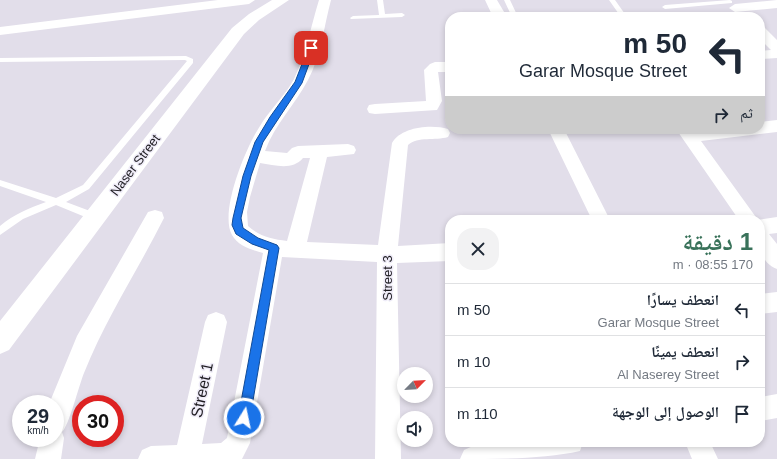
<!DOCTYPE html>
<html lang="ar">
<head>
<meta charset="utf-8">
<style>
	body { margin:0; font-family:Helvetica,"Noto Naskh Arabic",sans-serif; background:#f2f2f3; color:#1f2937; direction:rtl; height:100vh; display:flex; flex-direction:column; font-size:15px; white-space:nowrap }
	* { box-sizing:border-box; margin:0 }
	p { font-size:13px; color:#747a83 }
	.icon { flex:none; width:22px; height:22px; fill:none; stroke:currentColor; stroke-width:2; stroke-linecap:round; stroke-linejoin:round }
	.map { position:relative; flex:1; overflow:hidden; direction:ltr }
	.details { position:absolute; left:445px; top:215px; width:320px; height:232px; display:flex; flex-direction:column; background:#fff; border-radius:16px; box-shadow:0 2px 6px #0003; direction:rtl }
	.details>* { flex:none }
	.hud { position:absolute; left:445px; top:12px; width:320px; height:122px; border-radius:16px; box-shadow:0 2px 6px #0003; direction:rtl; background:#fff; color:#1f2937; overflow:hidden }
	.needle { width:26px; rotate:66deg }
	.fabs { position:absolute; left:397px; top:367px; display:grid; gap:8px }
	.fabs a { display:grid; place-items:center; width:36px; height:36px; border-radius:50%; background:#fff; box-shadow:0 2px 6px #0003; font-size:20px }
	.speed { position:absolute; left:12px; top:395px; display:flex; gap:8px; font-size:20px; font-weight:700; text-align:center }
	.speed>* { display:grid; place-content:center; width:52px; height:52px; border-radius:50%; background:#fff; box-shadow:0 2px 6px #0003; line-height:1 }
	.speed small { font-size:10px; font-weight:400 }
	.speed .limit { border:6px solid #d22; background:#fff; color:#111 }
	.pin { position:absolute; display:grid; place-items:center; width:34px; height:34px; color:#fff; margin:-17px; border-radius:8px; box-shadow:0 2px 6px #0006 }
	.me { position:absolute; width:44px; margin:-22px; rotate:10deg; stroke-linejoin:round; filter:drop-shadow(0 0 3px #0008) }
	.turn { display:flex; align-items:center; gap:14px; height:84px; padding:0 12px; font-size:18px }
	.turn .icon { width:52px; height:52px; stroke-width:2.5 }
	.turn b { display:block; font-size:28px; line-height:34px }
	.then { display:flex; align-items:center; height:38px; padding:0 12px; background:#0003; gap:8px; font-size:15px }
	.round { display:grid; place-items:center; flex:none; width:42px; height:42px; border-radius:16px; background:#f2f2f3 }
	.headline { display:flex; align-items:center; justify-content:space-between; height:68px; padding:0 12px }
	h1 { font-size:24px; font-weight:800; line-height:30px; color:#39725a }
	ul { padding:0; list-style:none }
	li { display:flex; align-items:center; gap:12px; height:52px; padding:0 12px; border-top:1px solid #e0e1e3 }
	li div { flex:1 }
	li b { display:block; font-size:15px }
	li em { font-style:normal }
	.map>svg:first-child { display:block }
	.lines { fill:none; stroke-linecap:round; stroke-linejoin:round }
	.service { fill:#fff; fill-rule:evenodd }
	.minor { fill:#fff; fill-rule:evenodd }
	.tertiary { fill:#fff; fill-rule:evenodd }
	.route { fill:#1a73e8; stroke:#114b97 }
	.labels { text-anchor:middle; dominant-baseline:central; stroke-width:3; stroke-linejoin:round; paint-order:stroke }
	.street-label { font-size:13px; fill:#1d1b20; stroke:#efecf8 }
	.near-street-label { font-size:16px; fill:#1d1b20; stroke:#efecf8 }
</style>
</head>
<body>
<div class="map">
<svg width="777" height="459" viewBox="0 0 777 459">
	<rect width="100%" height="100%" fill="#e2deea"/>
	<g class="lines">
		<path class="service" d="M377 0H383L385 14 402 13 405 15 402 17 351 19 350 18 353 16 379 15Z
			M504 0H510L518 17H512Z
			M609 0H615L627 17H621Z
			M730 0 732 1V3L665 9 662 7 665 5Z
			M186 56 193 59V63L89 189 66 202 98 214 99 217 98 220 95 221 56 205 23 219 0 235V226C14 214 30 208 46 202L0 186V180L56 198 83 185 187 61 185 60 0 62V58Z"/>
		<path class="minor" d="M218 0H255L249 4 0 35V27Z
			M319 0H331C324 26 321 56 308 80 295 105 275 124 265 151L287 153 292 148 298 146 348 144 354 146 356 150 354 154 327 157 307 242 378 245 392 143C401 127 431 124 448 129L450 133 448 137C435 141 418 136 408 145L398 246 450 243V261L397 263 401 459H375L377 262 282 257 250 443 242 459H138L142 450 151 446 177 445 205 322 208 315 216 312 224 315 227 322 202 444 221 443 227 438 263 253C252 250 238 246 232 235 219 212 246 147 260 126 270 109 285 96 294 79 306 54 311 26 319 0ZM303 158H310L287 241C272 239 260 237 248 226L247 212 250 197 260 163C275 165 292 171 303 158Z
			M485 0H497L507 17H493Z
			M777 0V8L735 12 729 8 735 4Z
			M760 27 765 28 777 40V58L760 59V51L771 50 760 39Z
			M435 62H450V72H438L442 101 437 110 375 114 369 113 367 109 369 105 375 104 426 101 424 70 430 64Z
			M777 120V132L701 141 758 220 777 217V233L769 234 777 244V269C756 261 760 238 760 220H739L676 129H760V122Z
			M548 129H564L610 220H592Z
			M155 210 162 212 164 218C138 270 106 318 84 373 79 385 69 426 62 432L64 438 61 459H35L40 438H55V404H49L77 336 148 212Z
			M777 292V312L760 314V294Z
			M777 394V418L760 421V397Z
			M498 442H583L580 451C545 459 497 459 460 459L464 450 473 446Z
			M685 442H710L718 459H692Z"/>
		<path class="tertiary" d="M272 0H289L259 20 244 34 9 350 0 354V321L232 28 249 14Z"/>
	</g>
	<path class="route" d="M309 46 315 48 302 83 263 142 251 176 241 218 243 228 258 238 277 245 279 248 250 418 248 422 244 424 240 422 238 418 269 250 252 244 236 234 232 225 233 218 243 176 255 142 270 117 295 82Z"/>
	<g class="labels">
		<g class="street-label">
			<text transform="translate(135 165) rotate(-53)">Naser Street</text>
			<text transform="translate(387 278) rotate(-90)">Street 3</text>
		</g>
		<g class="near-street-label">
			<text transform="translate(202 390) rotate(-78)">Street 1</text>
		</g>
	</g>
</svg>
<div class="fabs">
<a><svg class="needle" viewBox="-14 -14 28 28"><path d="M0-13l5 13h-10z" fill="#e53935"/><path d="M0 13l5-13h-10z" fill="#747a83"/></svg></a>
<a><svg class="icon" aria-label="sound" viewBox="0 0 24 24"><path d="M4 9h4l5-4v14l-5-4H4zM17 9q2 3 0 6"/></svg></a>
</div>
<div class="speed"><div>29<small>km/h</small></div><div class="limit">30</div></div>
<div class="pin" style="left:311px;top:48px;background:#d93025"><svg class="icon" aria-label="arrive" viewBox="0 0 24 24"><path d="M6 21V4h12l-3 4 3 4H6"/></svg></div>
<svg class="me" style="left:244px;top:418px" viewBox="-20 -20 40 40"><circle r="17" fill="#1a73e8" stroke="#fff" stroke-width="3"/><path d="M0-11L8 9 0 5-8 9z" fill="#fff"/></svg>
<div class="hud">
<div class="turn"><svg class="icon" aria-label="left" viewBox="0 0 24 24"><path d="M17 20v-9H6M10 6l-5 5 5 5"/></svg><div><b>50 m</b>Garar Mosque Street</div></div>
<div class="then">ثم<svg class="icon" aria-label="right" viewBox="0 0 24 24"><path d="M7 20v-9h11M14 6l5 5-5 5"/></svg></div>
</div>
<section class="details">
<div class="headline"><div><h1>1 دقيقة</h1><p>170 m · 08:55</p></div><a class="round"><svg class="icon" aria-label="close" viewBox="0 0 24 24"><path d="M6 6l12 12M18 6L6 18"/></svg></a></div>
<ul>
<li><svg class="icon" aria-label="left" viewBox="0 0 24 24"><path d="M17 20v-9H6M10 6l-5 5 5 5"/></svg><div><b>انعطف يسارًا</b><p>Garar Mosque Street</p></div><em>50 m</em></li>
<li><svg class="icon" aria-label="right" viewBox="0 0 24 24"><path d="M7 20v-9h11M14 6l5 5-5 5"/></svg><div><b>انعطف يمينًا</b><p>Al Naserey Street</p></div><em>10 m</em></li>
<li><svg class="icon" aria-label="arrive" viewBox="0 0 24 24"><path d="M6 21V4h12l-3 4 3 4H6"/></svg><div><b>الوصول إلى الوجهة</b></div><em>110 m</em></li>
</ul>
</section>
</div>
</body>
</html>
